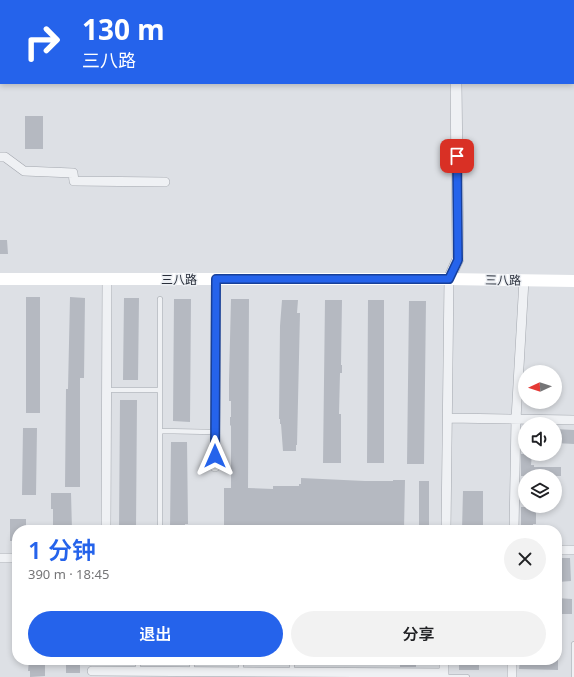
<!DOCTYPE html>
<html lang="zh">
<head>
<meta charset="utf-8">
<style>
	body { margin:0; font-family:"Noto Sans","Noto Sans SC",sans-serif; background:#f2f2f2; color:#202124; height:100vh; display:flex; flex-direction:column; font-size:15px; white-space:nowrap }
	* { box-sizing:border-box; margin:0 }
	p { font-size:13px; color:#757577 }
	.icon { flex:none; width:22px; height:22px; fill:none; stroke:currentColor; stroke-width:2; stroke-linecap:round; stroke-linejoin:round }
	.map { position:relative; flex:1; overflow:hidden }
	.sheet { position:absolute; left:12px; top:525px; width:550px; height:140px; display:flex; flex-direction:column; background:#fff; border-radius:16px; box-shadow:0 2px 6px #0003 }
	.sheet>* { flex:none }
	.guide { position:absolute; left:0px; top:0px; width:574px; height:84px; box-shadow:0 2px 6px #0003; background:#2563eb; color:#fff; overflow:hidden }
	.needle { width:26px; rotate:267deg }
	.tools { position:absolute; left:518px; top:365px; display:grid; gap:8px }
	.tools a { display:grid; place-items:center; width:44px; height:44px; border-radius:50%; background:#fff; box-shadow:0 2px 6px #0003; font-size:20px }
	.pin { position:absolute; display:grid; place-items:center; width:34px; height:34px; color:#fff; margin:-17px; border-radius:8px; box-shadow:0 2px 6px #0006 }
	.me { position:absolute; width:44px; margin:-22px; rotate:0deg; stroke-linejoin:round; filter:drop-shadow(0 0 3px #0008) }
	.turn { display:flex; align-items:center; gap:14px; height:84px; padding:0 16px; font-size:18px }
	.turn .icon { width:52px; height:52px; stroke-width:2.5 }
	.turn b { display:block; font-size:28px; line-height:34px }
	.round { display:grid; place-items:center; flex:none; width:42px; height:42px; border-radius:21px; background:#f2f2f2 }
	.overview { display:flex; align-items:center; justify-content:space-between; height:68px; padding:0 16px }
	h1 { font-size:24px; font-weight:600; line-height:30px; color:#2563eb }
	.action { display:flex; gap:8px; margin-top:auto; padding:8px 16px }
	.action a { flex:1; height:46px; border-radius:24px; background:#2563eb; color:#fff; font-size:16px; font-weight:600; line-height:46px; text-align:center }
	.action a+a { background:#f2f2f2; color:#202124 }
	.map>svg:first-child { display:block }
	.building { fill:#b5b9c1 }
	.lines { fill:none; stroke-linecap:round; stroke-linejoin:round }
	.service-casing { stroke:#a3a7ae; stroke-width:5.5 }
	.minor-casing { stroke:#a3a7ae; stroke-width:10 }
	.tertiary-casing { stroke:#a3a7ae; stroke-width:12 }
	.service { stroke:#eff1f4; stroke-width:4.5 }
	.minor { stroke:#eff1f4; stroke-width:9 }
	.tertiary { stroke:#eff1f4; stroke-width:11 }
	.secondary { stroke:#fff; stroke-width:12 }
	.route-casing { stroke:#184099; stroke-width:10 }
	.route { stroke:#2563eb; stroke-width:7 }
	.labels { text-anchor:middle; dominant-baseline:central; stroke-width:3; stroke-linejoin:round; paint-order:stroke }
	.street-label { font-size:12px; fill:#282e3a; stroke:#eceff3 }
</style>
</head>
<body>
<div class="map">
<svg width="574" height="677" viewBox="0 0 574 677">
	<rect width="100%" height="100%" fill="#dde0e5"/>
	<path class="building" d="M25 116H43V149H25Z
		M0 240H7L8 254H0Z
		M26 297H40V413H26Z
		M70 297 85 298 84 378H80V487H65L66 389H68Z
		M124 298H139L138 380H123Z
		M174 299H191L190 422 173 421Z
		M231 299H249L248 488 273 489V486H299V484H301V478L365 481H393V480H405L404 530H224V488H231V426L230 425V417H231V401H229V380Z
		M282 300H298L297 313H300L297 445H296V451H283L281 424H280V419H279L280 326Z
		M325 300H342L341 365H342V373H340L339 414H341V463H323Z
		M368 300H384V463H367Z
		M409 301H426L424 464H407Z
		M120 400H137L136 530H119Z
		M23 428H37L36 495H22Z
		M555 429 574 430V444L555 443Z
		M171 442H187L188 524H185V530H170Z
		M521 454H532L531 465H534V467H561V476H521Z
		M419 481H429V530H419Z
		M463 491H483V530H462Z
		M51 493H71L72 530H53V509H51Z
		M521 507H536V524H533V530H521Z
		M10 519H26V530H17V541H10Z
		M557 558H570L571 581 558 582Z
		M557 598 572 599V614H557Z
		M29 660H45V676L30 677V671H28Z
		M66 660H80V673H66Z
		M400 660H416V667H400Z
		M459 660H479V670H459Z
		M520 660H558V670L519 669Z"/>
	<g class="lines">
		<defs>
			<path id="service" d="M160 299V530
				M107 390H160
				M160 431 215 432
				M138 660V671
				M192 660V671
				M241 660V672
				M292 660V672
				M444 677H467
				M574 677V644"/>
			<path id="minor" d="M0 157H5L24 171 73 173 74 181 165 182
				M448 418 574 420
				M215 467 216 279
				M106 529 107 279
				M446 530 449 279
				M514 530 516 419 524 280
				M557 550H574
				M0 558H17
				M92 671 444 673
				M444 677V660
				M512 677V660"/>
			<path id="tertiary" d="M455 0V1
				M449 279 458 259 456 83"/>
		</defs>
		<use href="#service" class="service-casing"/>
		<use href="#minor" class="minor-casing"/>
		<use href="#tertiary" class="tertiary-casing"/>
		<use href="#service" class="service"/>
		<use href="#minor" class="minor"/>
		<use href="#tertiary" class="tertiary"/>
		<path class="secondary" d="M0 279H449L574 281"/>
	</g>
	<g class="lines">
		<defs>
			<path id="route" d="M215 456 216 279H449L458 260 457 156"/>
		</defs>
		<use href="#route" class="route-casing"/>
		<use href="#route" class="route"/>
	</g>
	<g class="labels">
		<g class="street-label">
			<text x="179" y="279">三八路</text>
			<text transform="translate(503 280) rotate(1)">三八路</text>
		</g>
	</g>
</svg>
<div class="tools">
<a><svg class="needle" viewBox="-14 -14 28 28"><path d="M0-13l5 13h-10z" fill="#e53935"/><path d="M0 13l5-13h-10z" fill="#757577"/></svg></a>
<a><svg class="icon" aria-label="sound" viewBox="0 0 24 24"><path d="M4 9h4l5-4v14l-5-4H4zM17 9q2 3 0 6"/></svg></a>
<a><svg class="icon" aria-label="layers" viewBox="0 0 24 24"><path d="M12 4l9 5-9 5-9-5zM3 14l9 5 9-5"/></svg></a>
</div>
<div class="pin" style="left:457px;top:156px;background:#d93025"><svg class="icon" aria-label="arrive" viewBox="0 0 24 24"><path d="M6 21V4h12l-3 4 3 4H6"/></svg></div>
<svg class="me" style="left:215px;top:456px" viewBox="-20 -20 40 40"><path d="M0-17L14 15 0 8-14 15z" fill="#2563eb" stroke="#fff" stroke-width="4"/></svg>
<div class="guide">
<div class="turn"><svg class="icon" aria-label="right" viewBox="0 0 24 24"><path d="M7 20v-9h11M14 6l5 5-5 5"/></svg><div><b>130 m</b>三八路</div></div>
</div>
<section class="sheet">
<div class="overview"><div><h1>1 分钟</h1><p>390 m · 18:45</p></div><a class="round"><svg class="icon" aria-label="close" viewBox="0 0 24 24"><path d="M6 6l12 12M18 6L6 18"/></svg></a></div>
<div class="action"><a>退出</a><a>分享</a></div>
</section>
</div>
</body>
</html>
